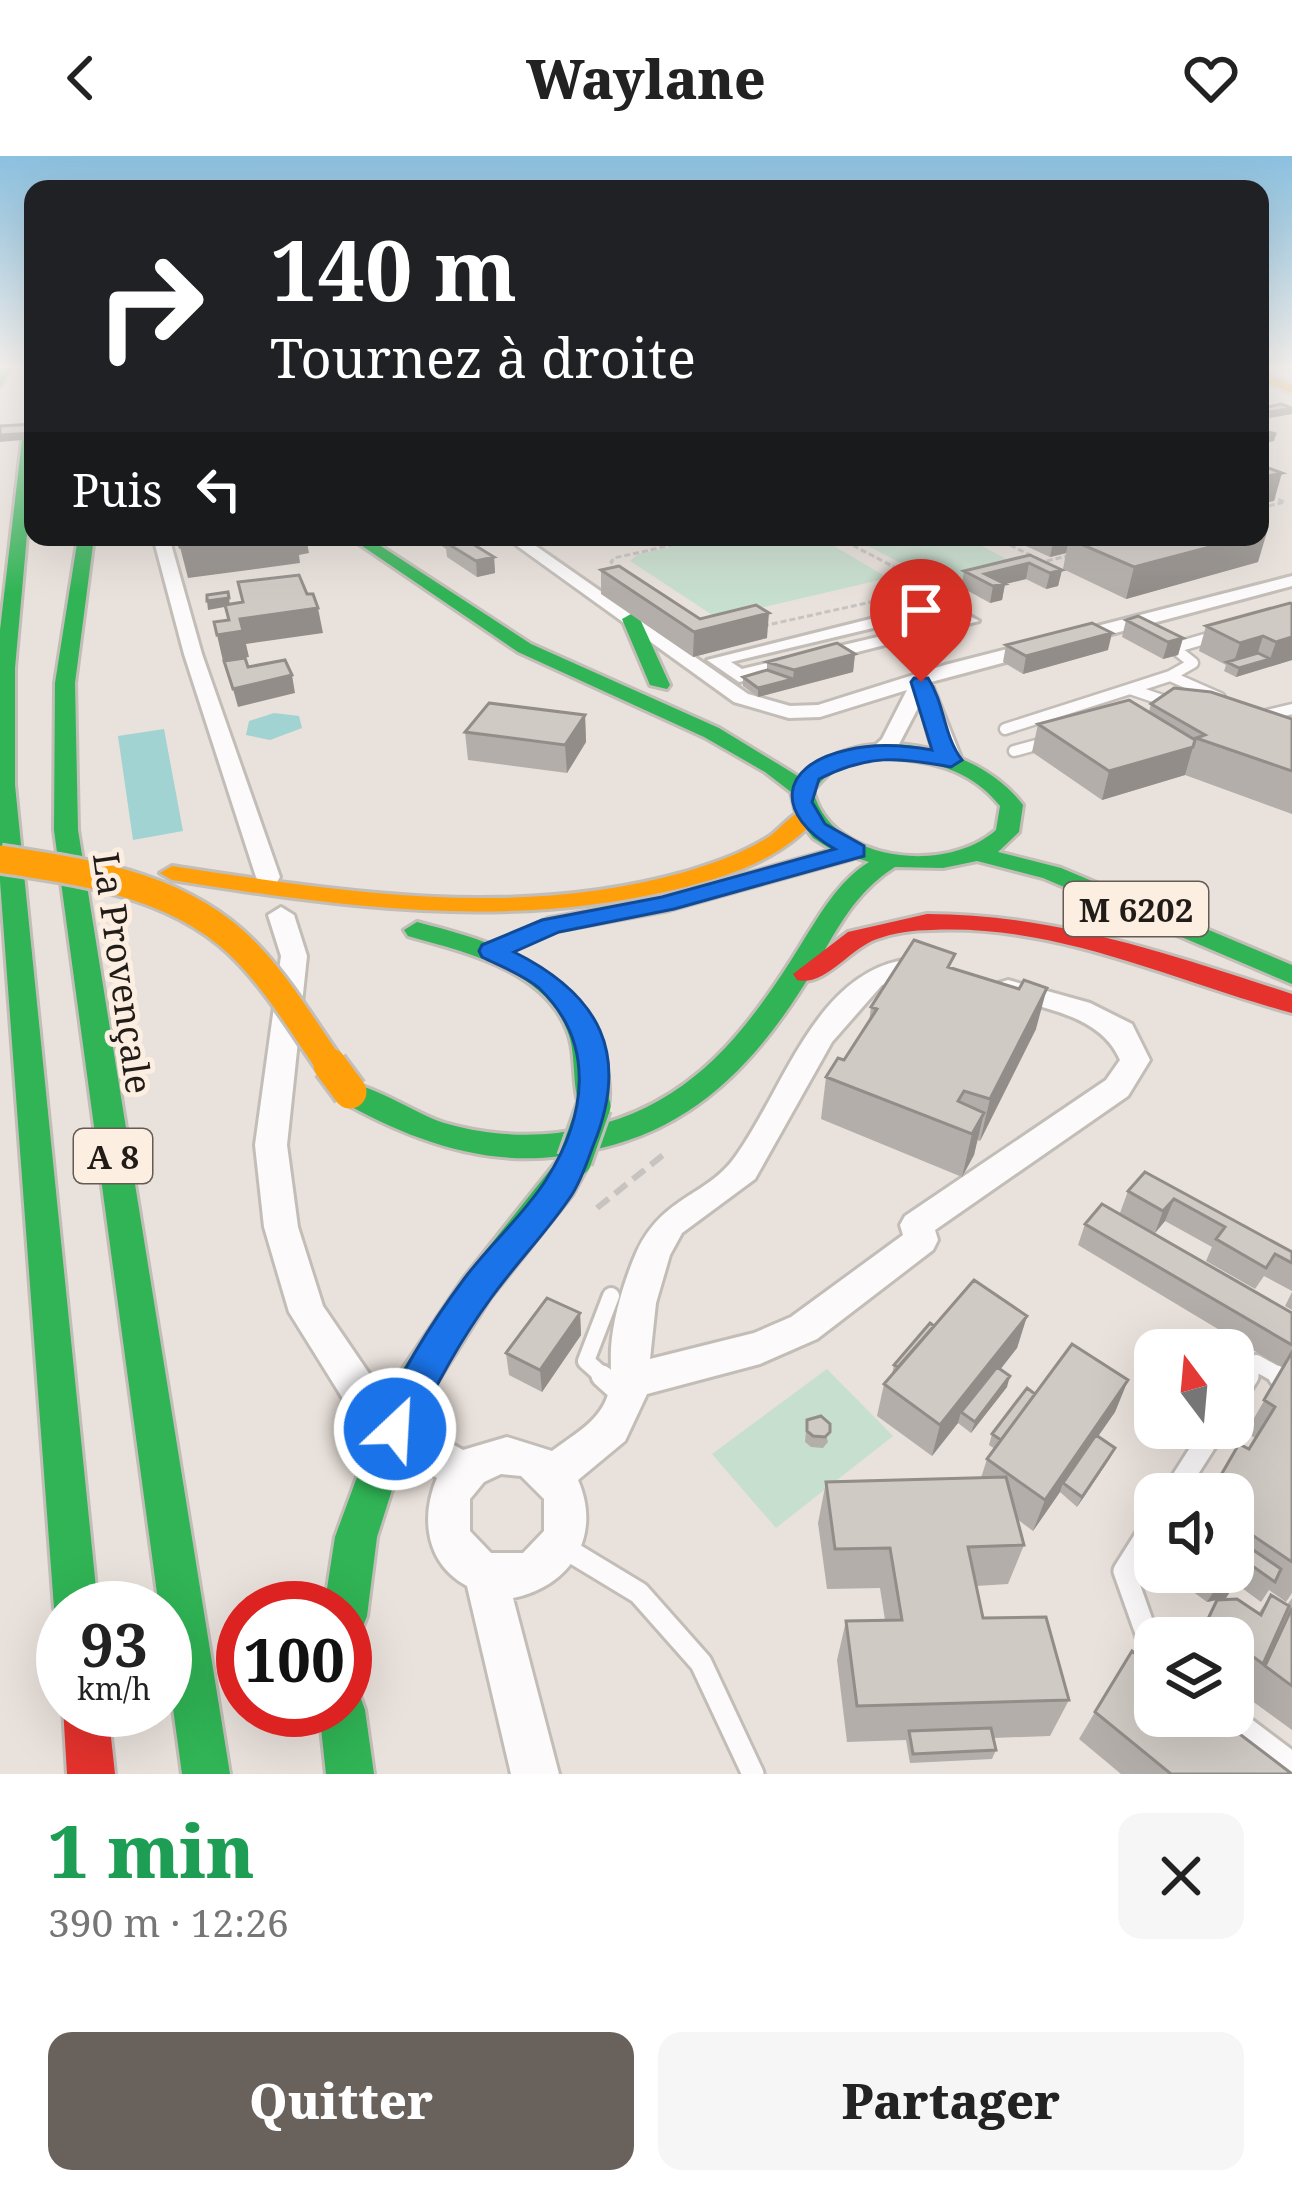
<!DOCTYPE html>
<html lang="fr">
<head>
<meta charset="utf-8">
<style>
	body { margin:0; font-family:"Noto Serif",serif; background:#f6f6f6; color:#222; height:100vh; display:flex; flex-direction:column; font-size:45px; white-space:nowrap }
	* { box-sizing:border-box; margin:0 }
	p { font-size:39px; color:#767676 }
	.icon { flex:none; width:66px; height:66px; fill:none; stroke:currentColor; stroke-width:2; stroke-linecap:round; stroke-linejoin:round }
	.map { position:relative; height:1618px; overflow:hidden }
	.side { display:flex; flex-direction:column; background:#fff; flex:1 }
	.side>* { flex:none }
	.guide { position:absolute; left:24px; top:24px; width:1245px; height:366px; border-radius:24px; box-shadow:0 12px 48px #0002; background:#202124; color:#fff; overflow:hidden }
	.needle { width:78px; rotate:344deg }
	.tools { position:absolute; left:1134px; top:1173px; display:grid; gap:24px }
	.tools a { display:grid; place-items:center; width:120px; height:120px; border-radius:24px; background:#fff; box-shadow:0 12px 48px #0002; font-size:60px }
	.speed { position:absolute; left:36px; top:1425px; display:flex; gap:24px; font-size:60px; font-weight:700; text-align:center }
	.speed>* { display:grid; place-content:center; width:156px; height:156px; border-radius:50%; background:#fff; box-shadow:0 12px 48px #0002; line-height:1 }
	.speed small { font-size:30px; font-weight:400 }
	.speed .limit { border:18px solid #d22; background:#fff; color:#111 }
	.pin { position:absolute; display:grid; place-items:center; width:102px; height:102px; color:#fff; margin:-123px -51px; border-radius:50% 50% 50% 0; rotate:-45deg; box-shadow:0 0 12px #0007 }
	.pin .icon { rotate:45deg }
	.me { position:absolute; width:132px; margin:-66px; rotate:25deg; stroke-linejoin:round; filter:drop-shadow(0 0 9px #0008) }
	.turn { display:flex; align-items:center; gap:42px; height:252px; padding:0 48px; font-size:54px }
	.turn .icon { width:156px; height:156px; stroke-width:2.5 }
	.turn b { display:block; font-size:84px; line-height:102px }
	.then { display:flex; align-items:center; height:114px; padding:0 48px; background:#0003; gap:24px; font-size:45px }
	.round { display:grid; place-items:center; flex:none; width:126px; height:126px; border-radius:24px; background:#f6f6f6 }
	.summary { display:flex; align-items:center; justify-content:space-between; height:204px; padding:0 48px }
	h1 { font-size:72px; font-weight:800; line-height:90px; color:#1e9e55 }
	.button { display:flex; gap:24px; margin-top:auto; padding:24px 48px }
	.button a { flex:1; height:138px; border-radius:24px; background:#68615c; color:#fff; font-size:48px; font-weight:800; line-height:138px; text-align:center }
	.button a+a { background:#f6f6f6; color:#222 }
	header { display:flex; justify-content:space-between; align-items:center; height:156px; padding:0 48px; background:#fff; font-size:54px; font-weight:800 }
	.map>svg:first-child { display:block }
	.green { fill:#c7dfce }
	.water { fill:#a0d3d2 }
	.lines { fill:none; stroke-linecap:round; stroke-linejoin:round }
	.lane-far3-casing { stroke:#c3bdb8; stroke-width:15 }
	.lane-far2-casing { stroke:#c3bdb8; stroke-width:20 }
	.lane-far1-casing { stroke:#c3bdb8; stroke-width:22 }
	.lane-casing { stroke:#c3bdb8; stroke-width:27 }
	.street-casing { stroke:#c3bdb8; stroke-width:6 }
	.fast-casing { stroke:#c3bdb8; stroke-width:6 }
	.slow-casing { stroke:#c3bdb8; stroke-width:6 }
	.jam-casing { stroke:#c3bdb8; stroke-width:6 }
	.path-far1 { stroke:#c6c3c1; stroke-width:3; stroke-dasharray:6 3; stroke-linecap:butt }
	.path { stroke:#c6c3c1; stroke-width:6; stroke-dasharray:15 8; stroke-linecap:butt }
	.lane-far3 { stroke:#fcfafa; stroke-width:10 }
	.lane-far2 { stroke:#fcfafa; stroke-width:14 }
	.lane-far1 { stroke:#fcfafa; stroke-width:16 }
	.lane { stroke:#fcfafa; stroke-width:21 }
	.street { fill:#fcfafa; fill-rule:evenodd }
	.fast { fill:#30b455; fill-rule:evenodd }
	.slow { fill:#ff9f0a; fill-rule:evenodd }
	.jam { fill:#e5322d; fill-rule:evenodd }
	.tram { stroke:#d0cdcc; stroke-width:3 }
	.fast-bridge-far1-casing { stroke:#c2bfbb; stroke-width:39; stroke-linecap:butt }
	.fast-bridge-casing { stroke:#c2bfbb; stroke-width:50; stroke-linecap:butt }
	.slow-bridge-far1-casing { stroke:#c2bfbb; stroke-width:33; stroke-linecap:butt }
	.slow-bridge-casing { stroke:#c2bfbb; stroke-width:39; stroke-linecap:butt }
	.fast-bridge-far1 { stroke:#30b455; stroke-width:33 }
	.fast-bridge { stroke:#30b455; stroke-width:44 }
	.slow-bridge-far1 { stroke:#ff9f0a; stroke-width:27 }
	.slow-bridge { stroke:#ff9f0a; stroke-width:33 }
	.wall { fill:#b3aea9 }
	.shaded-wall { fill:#928d89 }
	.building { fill:#d0cac4; stroke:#928d89; stroke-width:3 }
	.route { fill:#1a73e8; stroke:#114b97; stroke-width:3 }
	.labels { text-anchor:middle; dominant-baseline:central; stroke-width:10; stroke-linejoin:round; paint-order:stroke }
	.shield { fill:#fdeee2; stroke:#645b55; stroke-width:3 }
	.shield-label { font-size:33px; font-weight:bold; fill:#221c18 }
	.street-label { font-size:36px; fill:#221c18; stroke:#fdeee2 }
</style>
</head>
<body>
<header><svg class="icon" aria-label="back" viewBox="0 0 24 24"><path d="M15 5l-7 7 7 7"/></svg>Waylane<svg class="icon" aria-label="heart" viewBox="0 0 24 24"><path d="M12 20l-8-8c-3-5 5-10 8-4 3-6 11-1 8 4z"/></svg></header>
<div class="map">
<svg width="1292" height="1618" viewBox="0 0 1292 1618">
	<rect width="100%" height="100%" fill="#e9e1db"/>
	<path class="green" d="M719 381H819L888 422 717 462 630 405 638 398Z
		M852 381H965L1012 406C955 443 904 409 852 381Z
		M827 1213 893 1280 776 1372 712 1298Z"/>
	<path class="water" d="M274 557 299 560 302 572 270 584 246 579 249 565Z
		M164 573 183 675 133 684 118 580Z"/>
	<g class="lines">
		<defs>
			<path id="lane-far3" d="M1170 520 1193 507 1174 492 1215 480
				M1130 533 1170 520 1220 542
				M1263 560 1292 553
				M1005 573 1130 533 1174 548
				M1014 595 1051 585"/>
			<path id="lane-far2" d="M497 793 551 769 664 748 850 696"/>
			<path id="lane-far1" d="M606 1223 586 1205 611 1140
				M1246 1223 1256 1207 1285 1223"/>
			<path id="lane" d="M602 1220 622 1238
				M1279 1220 1292 1227
				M1233 1243 1248 1220
				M1173 1338 1215 1272
				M1155 1366 1124 1415 1155 1502
				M563 1391 639 1437 701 1507 753 1618
				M1230 1560 1292 1607"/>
			<path id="street" d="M153 381H169L202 498 280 721 277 726H259L256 721 184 498Z
				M505 381H523L748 538 790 550 818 549 945 509 1292 420V430L931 526 962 604 951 610 943 609 930 585 920 548 898 590 880 601 869 595 882 583 907 534 820 561 789 562 734 546Z
				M942 445 979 465 739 526 707 504ZM940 456 954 463 742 513 731 506Z
				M281 751 294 759 307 800 287 989 298 1071 323 1150 396 1257 463 1294 507 1281 552 1295C566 1284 584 1274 595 1261 615 1239 610 1218 611 1192 613 1161 625 1122 637 1095 663 1040 707 1040 735 1001 784 934 816 813 911 803 925 801 935 798 944 809L941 815 882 829 832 886 755 1023 682 1077 670 1099 656 1147 650 1203 754 1177 791 1161 903 1079 900 1069 905 1060 1106 924 1120 904C1101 859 1042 852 998 839L994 833 998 827 1008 824 1090 847 1132 868 1150 904 1128 940 935 1074 938 1084 933 1094 817 1183 760 1208 647 1238 625 1285 578 1324C602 1379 572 1430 513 1442L559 1618H511L467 1430C426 1408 420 1362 437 1322L368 1283 289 1156 264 1071 255 989 281 800 268 759ZM501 1318 521 1320 544 1343V1375L523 1397H491L470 1375V1343L484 1326Z"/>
			<path id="fast" d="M0 212H12L0 231Z
				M29 280 33 281V312L15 512V629L98 1452H63V1469L54 1452 0 725V474L22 284Z
				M78 381H94L75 527 78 674 230 1618H182L165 1494V1452H159L54 674 55 527Z
				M349 381H367L531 488 719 572 801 622C858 563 977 587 1023 649L1019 676 998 696 1061 712 1292 809V828L1043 722 977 705 943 712 895 711C856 735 837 773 815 811 761 902 695 976 586 995L591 1004 572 1039 490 1142 426 1244 412 1249 398 1244 393 1232 398 1220 464 1122 561 1000C482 1011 406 982 339 944L335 936 339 928C364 921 419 961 448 968 482 978 522 981 557 977 679 962 739 888 800 790 819 760 838 725 869 706L832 694 813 682 797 661 791 636 765 616 704 581 518 496ZM880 601C927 604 969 611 1000 650L996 674C946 719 829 706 813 634L834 612Z
				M631 458 640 463 670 529 667 533 650 529 622 463Z
				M417 766C498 787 582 812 604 902 608 918 613 943 605 958H583C570 934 578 900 567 874 543 813 464 796 408 780L404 774Z
				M378 1296 392 1302 398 1315 377 1381 367 1460 361 1476 345 1482V1452H324L335 1381 364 1302Z
				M345 1532 359 1537 365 1554 374 1618H326L319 1554H345Z"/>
			<path id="slow" d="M1260 216 1292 229V237L1260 223Z
				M806 653 818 660C783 704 726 721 673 734 504 774 341 751 172 724L160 717 172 710C342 736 516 764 685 716 714 707 744 697 770 680 782 671 792 657 806 653Z"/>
			<path id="jam" d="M927 758C1055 758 1172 799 1292 838V857C1172 825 1059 768 932 774 914 774 893 777 877 783 850 792 825 831 797 824L793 818 848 776Z
				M63 1551 108 1554 115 1618H67Z"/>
		</defs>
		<use href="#lane-far3" class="lane-far3-casing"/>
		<use href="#lane-far2" class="lane-far2-casing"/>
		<use href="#lane-far1" class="lane-far1-casing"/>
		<use href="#lane" class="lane-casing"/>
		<use href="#street" class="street-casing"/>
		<use href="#fast" class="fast-casing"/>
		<use href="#slow" class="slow-casing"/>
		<use href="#jam" class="jam-casing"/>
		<path class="path-far1" d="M1260 352 1285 346 1274 342
			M837 381 934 432
			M994 381 1044 406
			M1038 407 1068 400
			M620 413 611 406 614 402 708 381
			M763 470 916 436"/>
		<path class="path" d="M597 1052 663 999"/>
		<use href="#lane-far3" class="lane-far3"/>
		<use href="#lane-far2" class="lane-far2"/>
		<use href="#lane-far1" class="lane-far1"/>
		<use href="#lane" class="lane"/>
		<use href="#street" class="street"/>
		<use href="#fast" class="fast"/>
		<use href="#slow" class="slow"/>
		<use href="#jam" class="jam"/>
		<path class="tram" d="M1260 225 1292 239"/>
		<defs>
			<path id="fast-bridge-far1" d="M575 1004 594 950"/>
			<path id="fast-bridge" d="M378 1315 412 1232"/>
			<path id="slow-bridge-far1" d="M0 703C89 717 184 729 249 799 281 833 305 874 332 912"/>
			<path id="slow-bridge" d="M330 909 350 936"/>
		</defs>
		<use href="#fast-bridge-far1" class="fast-bridge-far1-casing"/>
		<use href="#fast-bridge" class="fast-bridge-casing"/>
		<use href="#slow-bridge-far1" class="slow-bridge-far1-casing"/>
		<use href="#slow-bridge" class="slow-bridge-casing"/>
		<use href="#fast-bridge-far1" class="fast-bridge-far1"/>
		<use href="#fast-bridge" class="fast-bridge"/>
		<use href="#slow-bridge-far1" class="slow-bridge-far1"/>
		<use href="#slow-bridge" class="slow-bridge"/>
	</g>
	<path class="wall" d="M1260 252 1292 258 1269 262 1260 260Z
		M429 381H468V385L494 401 495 417 477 421 447 401 446 393Z
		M1006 381H1260L1258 406 1126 443 1063 413 1066 397 1050 401Z
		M1030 399 1062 414 1058 430 1046 433 1026 423 1005 428 1002 444 990 447 961 431 964 415Z
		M601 414 700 463 767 482 693 501 601 438Z
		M1290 447 1292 504 1236 521 1224 515 1226 509 1199 495 1206 470Z
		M1126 464 1183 482 1178 499 1163 503 1122 481Z
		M1006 489 1108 494 1023 518 1003 506Z
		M855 498 853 516 758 541 743 530V521L767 514V506Z
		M1151 548 1292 563V658L1185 619 1102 644 1032 596 1038 568 1149 556Z
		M585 559 586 586 567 617 468 604 465 576Z
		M953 812 1036 873 980 985 977 984 974 999 962 1021 821 963 826 921 844 904 869 866 871 851Z
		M1145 1016 1292 1096V1135L1264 1120 1255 1133 1206 1105 1212 1091 1165 1065 1155 1077 1120 1057 1128 1035Z
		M1085 1068 1292 1157V1437L1286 1446 1269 1434 1261 1446 1235 1427 1226 1442 1207 1446 1181 1427 1188 1416H1233V1338L1249 1293 1255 1282 1246 1276 1283 1212 1078 1089Z
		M1292 1136V1154L1285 1150Z
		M580 1157 581 1179 542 1236 509 1219 506 1197Z
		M1027 1160 1017 1192 1000 1214 1007 1231 971 1277 958 1267 932 1300 877 1260 884 1228 892 1218 894 1209 934 1170Z
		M1128 1224 1115 1256 1098 1280 1115 1292 1110 1302 1077 1351 1060 1336 1033 1375 1017 1363 1024 1389 1008 1428 976 1430 983 1462 1069 1544 1050 1580 993 1582 996 1594 992 1603 910 1607 906 1584 847 1586 837 1504 846 1465 885 1464 880 1432 827 1433 818 1367 826 1326 981 1322 987 1303 995 1293 989 1289 992 1278 1035 1238Z
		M821 1260 828 1286 823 1292 811 1291 805 1286 807 1264Z
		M1271 1439 1287 1449 1292 1442V1574L1244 1539 1251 1524 1249 1527 1233 1515V1482H1196L1217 1444 1258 1458Z
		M1095 1556 1292 1618H1121L1079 1583Z"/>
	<path class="shaded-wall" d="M1292 252V258L1269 262 1271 256Z
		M33 277V283L0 286V279Z
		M1276 278 1274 285 1260 288V282Z
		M1282 317 1274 345 1260 348V332L1263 321Z
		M1267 376 1258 406 1126 443 1134 411 1248 381H1260V378Z
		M258 381H306L309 397 299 399 300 407 188 422 180 391Z
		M1054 381H1077L1069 383 1066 397 1050 401Z
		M494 401 495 417 477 421 476 405Z
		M1029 407 1026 423 1005 428 1002 444 990 447 993 430 985 418Z
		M1062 414 1058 430 1046 433 1050 417Z
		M229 442 230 450 208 454 207 445Z
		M318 452 323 477 246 488 249 501 223 505 217 479 240 463Z
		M769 457 767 482 693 501 694 476Z
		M1112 477 1108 494 1023 518 1026 500Z
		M1263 480 1255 506 1233 509 1240 487Z
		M1292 481V504L1236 521 1239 512 1270 503 1276 486Z
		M1183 482 1178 499 1163 503 1168 486Z
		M855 498 853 516 758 541V532L793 523 794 514Z
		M292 519 295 537 238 551 233 533Z
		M585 559 586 586 567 617 565 589Z
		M1193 591 1185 619 1102 644 1109 615Z
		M1047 832 1036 873 980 985 990 943Z
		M984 957 974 999 962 1021 972 978Z
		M1174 1043 1165 1065 1155 1077 1163 1055Z
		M580 1157 581 1179 542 1236 540 1214Z
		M1027 1160 1017 1192 964 1259 961 1256 958 1267 932 1300 940 1269Z
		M1010 1220 1007 1231 971 1277 975 1266Z
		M1128 1224 1115 1256 1065 1328 1063 1327 1060 1336 1033 1375 1045 1344Z
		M1115 1292 1110 1302 1077 1351 1082 1341Z
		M1239 1422 1226 1442 1207 1446 1220 1426Z"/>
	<path class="building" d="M1281 248 1292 252 1271 256 1260 253Z
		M33 268V277L0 279V270Z
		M1260 274 1276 278 1260 282Z
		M1260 309 1282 317 1263 321 1260 320Z
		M178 381H258L180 391Z
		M1076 381H1248L1134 411 1069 383Z
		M463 382 494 401 476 405 445 386Z
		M1030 399 1062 414 1050 417 1029 407 985 418 1005 428 993 430 964 415Z
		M619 410 700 463 756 449 769 457 694 476 601 414Z
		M299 419 307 438H313L318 452 240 463 243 475 217 479 214 466 229 464 225 449 243 446 238 426Z
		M228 436 229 442 207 445V439Z
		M1290 447 1292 448V481L1276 486 1263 480 1240 487 1206 470Z
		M1138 460 1183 482 1168 486 1126 464Z
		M1092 467 1112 477 1026 500 1006 489Z
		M837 487 855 498 794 514 767 506Z
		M1258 497 1270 503 1239 512 1227 506Z
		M245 502 248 511 285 504 292 519 233 533 224 505Z
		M767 514 793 523 758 532 743 521Z
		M1174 532 1211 536 1292 563V615L1196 582 1205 579 1151 548Z
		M1129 544 1195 584 1193 591 1109 615 1038 568Z
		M489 547 585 559 565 589 465 576Z
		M914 784 955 798 948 811 1019 833 1024 824 1047 832 990 943 964 935 958 945 984 957 972 978 826 921 838 902 844 904 877 853 871 851Z
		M1145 1016 1292 1096V1107L1275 1098 1266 1112 1216 1083 1225 1071 1174 1043 1163 1055 1128 1035Z
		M1102 1048 1292 1157V1189L1085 1068Z
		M974 1124 1027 1160 940 1269 884 1228Z
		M547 1142 580 1157 540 1214 506 1197Z
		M930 1167 934 1170 898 1211 894 1209Z
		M1072 1188 1128 1224 1045 1344 987 1303Z
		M1292 1196V1406L1233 1366V1338H1210L1239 1288 1249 1293 1275 1251 1264 1244Z
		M997 1211 1010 1220 975 1266 961 1256Z
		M1027 1232 1035 1238 1001 1284 992 1278Z
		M821 1260 830 1268V1276L825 1281 813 1280 807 1275V1264Z
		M1096 1279 1115 1292 1082 1341 1063 1327Z
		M1006 1321 1024 1389 968 1391 983 1462 1046 1461 1069 1544 857 1550 846 1465 902 1464 890 1392 835 1393 826 1326Z
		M1233 1380 1281 1413 1275 1426 1248 1407 1239 1422 1220 1426 1206 1416H1233Z
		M1271 1439 1289 1450 1263 1508 1233 1486V1482H1227L1206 1467 1217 1444 1237 1443 1261 1459Z
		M1292 1452V1530L1265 1510Z
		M1132 1495 1155 1513V1560H1216L1292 1618H1171L1095 1556Z
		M991 1572 996 1594 913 1598 909 1575Z"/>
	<linearGradient id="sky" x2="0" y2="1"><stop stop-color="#8bc0df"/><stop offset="0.48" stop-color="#f5f2ef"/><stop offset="1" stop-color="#f5f2ef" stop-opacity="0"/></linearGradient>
	<rect width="1292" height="438" fill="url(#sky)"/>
	<path class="route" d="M914 522H928C945 548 943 579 962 604L951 611C898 601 868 598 819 623L812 646 825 668 864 690V700L674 753 559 776 514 796C600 839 631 898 593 990 587 1006 581 1025 571 1040 547 1076 516 1107 491 1142 458 1187 432 1236 409 1286L395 1291 381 1286 375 1273C399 1220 429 1170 464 1123 489 1089 523 1060 546 1024 586 961 597 887 539 832 524 819 500 810 482 801L479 795 482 789 542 764 662 741 835 693C776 660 776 610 847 594 874 587 905 589 932 594L911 526Z"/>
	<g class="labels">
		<g class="shield">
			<rect x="1064" y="726" width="144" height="54" rx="9"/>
			<rect x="74" y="973" width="78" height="54" rx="9"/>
		</g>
		<g class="shield-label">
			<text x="1136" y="753">M 6202</text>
			<text x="113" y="1000">A 8</text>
		</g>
		<g class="street-label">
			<text transform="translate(123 817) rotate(82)">La Provençale</text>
		</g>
	</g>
</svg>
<div class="tools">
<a><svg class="needle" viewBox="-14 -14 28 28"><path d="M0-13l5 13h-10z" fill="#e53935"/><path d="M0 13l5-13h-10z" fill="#767676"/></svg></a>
<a><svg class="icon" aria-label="sound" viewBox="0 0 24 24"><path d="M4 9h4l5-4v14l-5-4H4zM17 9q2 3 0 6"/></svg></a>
<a><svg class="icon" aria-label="layers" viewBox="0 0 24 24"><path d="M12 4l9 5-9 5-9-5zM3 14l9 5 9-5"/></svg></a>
</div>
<div class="speed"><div>93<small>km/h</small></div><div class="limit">100</div></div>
<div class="pin" style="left:921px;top:526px;background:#d93025"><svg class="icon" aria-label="arrive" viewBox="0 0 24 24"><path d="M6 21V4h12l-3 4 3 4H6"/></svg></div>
<svg class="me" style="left:395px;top:1273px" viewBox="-20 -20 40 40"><circle r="17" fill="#1a73e8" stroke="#fff" stroke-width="3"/><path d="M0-11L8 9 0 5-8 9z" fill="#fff"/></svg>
<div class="guide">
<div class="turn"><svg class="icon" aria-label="right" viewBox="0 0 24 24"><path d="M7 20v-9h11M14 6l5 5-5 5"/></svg><div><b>140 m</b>Tournez à droite</div></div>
<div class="then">Puis<svg class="icon" aria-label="left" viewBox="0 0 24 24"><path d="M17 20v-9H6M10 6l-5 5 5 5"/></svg></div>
</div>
</div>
<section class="side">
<div class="summary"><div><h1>1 min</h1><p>390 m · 12:26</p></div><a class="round"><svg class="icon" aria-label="close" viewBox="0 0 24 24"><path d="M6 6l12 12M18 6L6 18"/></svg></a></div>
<div class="button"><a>Quitter</a><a>Partager</a></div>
</section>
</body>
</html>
